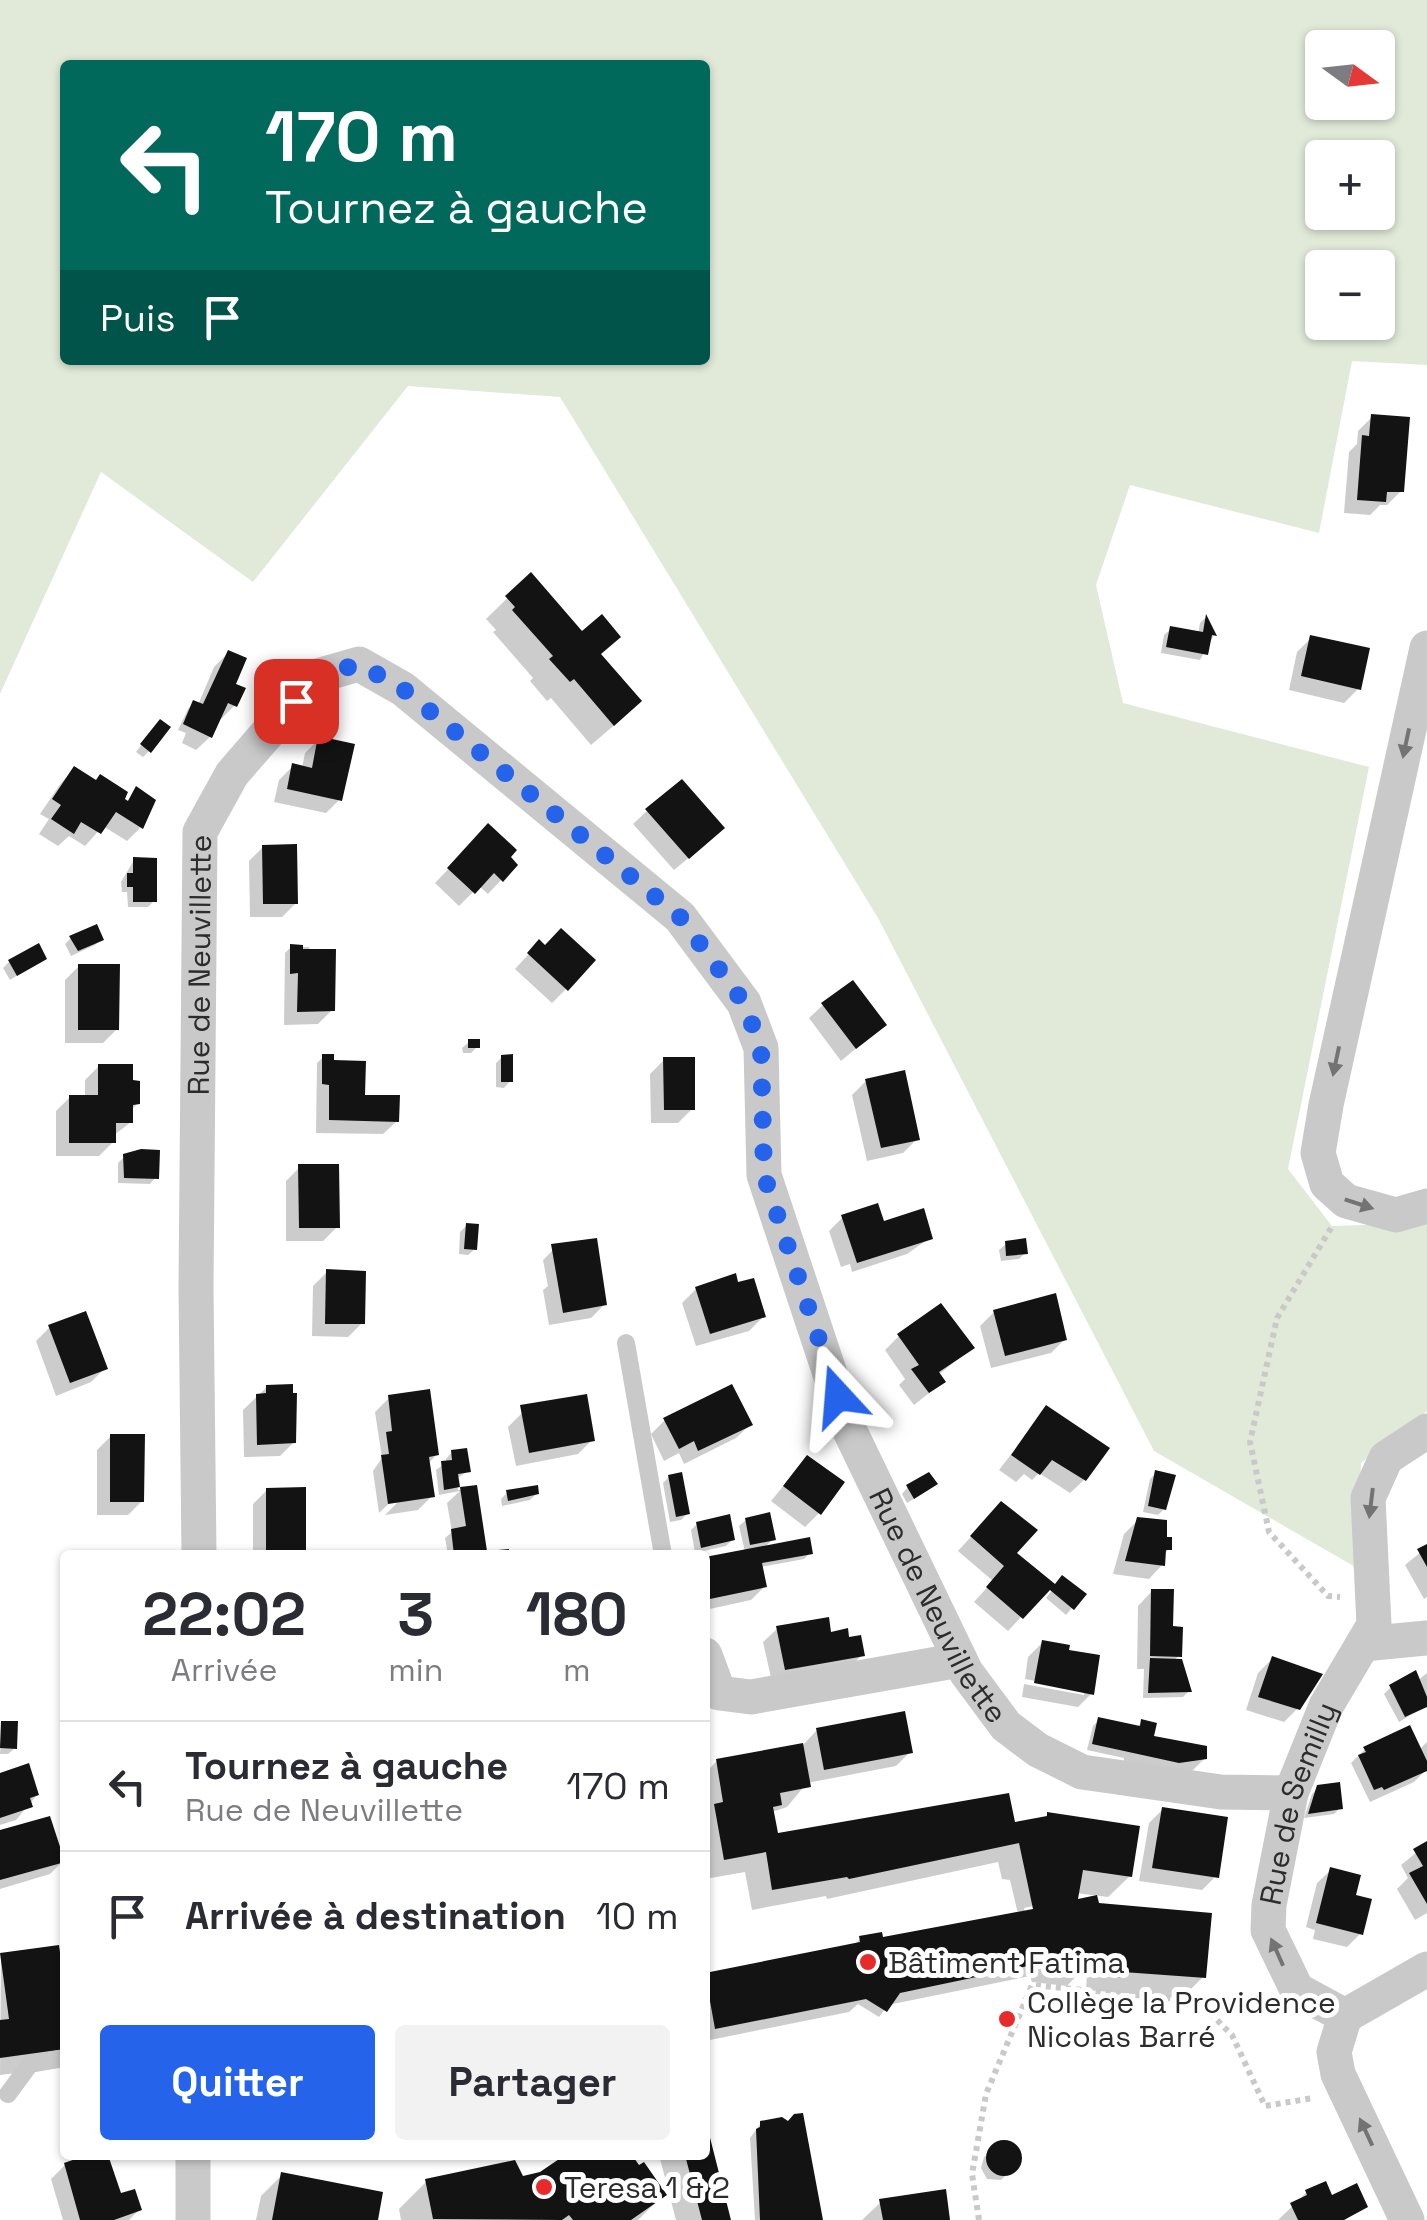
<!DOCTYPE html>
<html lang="fr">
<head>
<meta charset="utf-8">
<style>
	body { margin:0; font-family:"Space Grotesk",sans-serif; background:#f2f2f3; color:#2b2b33; height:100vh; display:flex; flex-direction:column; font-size:38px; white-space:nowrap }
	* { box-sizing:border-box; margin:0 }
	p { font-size:32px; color:#7c7c81 }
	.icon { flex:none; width:55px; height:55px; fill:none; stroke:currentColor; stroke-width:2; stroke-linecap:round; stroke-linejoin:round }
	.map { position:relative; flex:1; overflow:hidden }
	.details { position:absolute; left:60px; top:1550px; width:650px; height:610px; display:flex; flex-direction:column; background:#fff; border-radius:10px; box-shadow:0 2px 8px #0004 }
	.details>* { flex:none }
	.top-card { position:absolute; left:60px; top:60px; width:650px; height:305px; border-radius:10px; box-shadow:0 2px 8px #0004; background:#00695c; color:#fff; overflow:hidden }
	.needle { width:65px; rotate:105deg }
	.buttons { position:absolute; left:1305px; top:30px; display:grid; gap:20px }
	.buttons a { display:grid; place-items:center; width:90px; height:90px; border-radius:10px; background:#fff; box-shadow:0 2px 8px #0004; font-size:50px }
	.pin { position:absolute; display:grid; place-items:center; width:85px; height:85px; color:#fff; margin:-42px; border-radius:20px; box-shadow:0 5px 15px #0006 }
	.me { position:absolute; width:110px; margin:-55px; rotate:341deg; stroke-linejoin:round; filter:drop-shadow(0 0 8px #0008) }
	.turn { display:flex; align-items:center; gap:35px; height:210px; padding:0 40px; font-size:45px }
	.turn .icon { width:130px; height:130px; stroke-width:2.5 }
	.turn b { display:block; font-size:70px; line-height:85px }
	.then { display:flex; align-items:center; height:95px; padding:0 40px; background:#0003; gap:20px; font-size:38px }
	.eta { display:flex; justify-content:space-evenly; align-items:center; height:170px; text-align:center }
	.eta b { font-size:60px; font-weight:700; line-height:70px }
	.action { display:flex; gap:20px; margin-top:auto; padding:20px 40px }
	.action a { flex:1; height:115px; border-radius:10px; background:#2563eb; color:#fff; font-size:40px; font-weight:700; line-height:115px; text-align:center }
	.action a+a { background:#f2f2f3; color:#2b2b33 }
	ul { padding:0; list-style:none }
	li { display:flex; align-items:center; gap:30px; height:130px; padding:0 40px; border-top:2px solid #e1e1e2 }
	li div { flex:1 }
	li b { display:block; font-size:38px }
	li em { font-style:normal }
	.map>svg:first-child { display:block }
	.green { fill:#e1ead9; fill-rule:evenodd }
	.shadow { fill:#0003; fill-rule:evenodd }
	.building { fill:#131313 }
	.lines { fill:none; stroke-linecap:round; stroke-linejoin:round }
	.path { stroke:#c9c9c9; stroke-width:6; stroke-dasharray:5 5; stroke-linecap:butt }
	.lane { stroke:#c9c9c9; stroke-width:18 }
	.street { stroke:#c9c9c9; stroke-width:35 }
	.oneway { fill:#737373 }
	.route { stroke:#2563eb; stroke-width:18; stroke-dasharray:0 32.4 }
	.poi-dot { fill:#e72b2b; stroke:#fff; stroke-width:4 }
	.labels { text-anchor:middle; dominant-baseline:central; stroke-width:10; stroke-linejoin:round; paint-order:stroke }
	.street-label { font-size:30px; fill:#2c2c2c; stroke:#fff }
	.poi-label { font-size:30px; fill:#2c2c2c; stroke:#fff; text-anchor:start }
</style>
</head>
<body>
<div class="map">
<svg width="1427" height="2220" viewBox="0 0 1427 2220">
	<rect width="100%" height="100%" fill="#fff"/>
	<path class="green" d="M0 0H1427V365L1352 361 1319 533 1130 485 1096 585 1123 703 1369 767 1288 1169 1332 1226 1427 1223V1411L1361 1463 1357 1568 1154 1451 878 918 560 397 408 386 253 582 101 472 0 694ZM1322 48H1378V102H1322ZM65 65H705V360H65ZM1322 158H1378V212H1322ZM1322 268H1378V322H1322Z"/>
	<path class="shadow" d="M1372 417 1401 491 1387 505H1380L1370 515 1344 513 1349 452 1357 444 1358 431Z
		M531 575 600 655 618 722 591 745 551 698 547 701 530 681 533 678 493 632 496 630 486 619Z
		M1205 618 1214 635 1200 660 1161 653 1164 635 1171 629 1198 634 1200 623Z
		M1311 638 1358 689 1344 703 1289 690 1297 652Z
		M228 653 235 705 221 719 218 718 210 737 196 750 182 743 186 733 178 730 188 709 194 703 198 705 214 667Z
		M154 728 149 751 143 757 136 752Z
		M319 739 340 799 326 813 274 802 279 780 293 766 302 768 305 753Z
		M74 769 126 803 136 790 141 827 127 841 103 826 85 846 69 836 58 846 39 834 49 819 40 814 61 783Z
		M647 811 708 842 674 870 633 824Z
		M475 841 501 880 488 894 479 886 459 906 435 883Z
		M263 847 296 903 282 917H250L249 861Z
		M134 860 154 901 148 907H128L127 892H122L121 882Z
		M71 938 101 939 95 945 71 956 65 944Z
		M539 943 566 989 552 1003 515 969Z
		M291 947H309L332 1010 318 1024 284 1025 285 953Z
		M44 958 10 980 3 968 9 962Z
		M79 966 117 1029 103 1043H65V980Z
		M823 1005 884 1025 841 1061 809 1018Z
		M469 1042 477 1047 471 1053H463L462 1048Z
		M323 1057 332 1059 363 1097 397 1121 383 1134 316 1133 317 1063Z
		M502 1057 510 1081 504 1088 496 1087V1063Z
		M664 1060 692 1109 678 1123H651L650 1074Z
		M99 1066 131 1082 138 1103 131 1110V1122L113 1136V1142L99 1156H56V1111L70 1097H85V1080Z
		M866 1081 917 1139 903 1153 867 1161 852 1095Z
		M124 1157 156 1177 150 1184 118 1183V1163Z
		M300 1167 337 1227 323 1241H286V1181Z
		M843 1217 882 1224 930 1238 907 1254 852 1272 850 1264 841 1267 829 1231Z
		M467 1225 475 1249 468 1255 459 1254 460 1232Z
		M1006 1244 1025 1253 1019 1259 1001 1261 999 1250Z
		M557 1246 605 1304 591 1318 549 1325 543 1290 548 1286 543 1260Z
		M327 1272 362 1323 348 1337 312 1336 313 1286Z
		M735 1281 763 1317 749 1331 696 1346 682 1303 696 1289Z
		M994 1312 1065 1339 1051 1353 991 1368 980 1326Z
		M50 1327 105 1368 91 1382 56 1396 36 1341Z
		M899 1336 972 1348 938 1375 943 1382 914 1405 899 1385 905 1379 885 1350Z
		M267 1387 294 1442 280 1456 244 1457 243 1410Z
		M389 1398 437 1454 428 1464 432 1496 418 1510 385 1515 404 1496 400 1493 379 1513 373 1471 382 1458 375 1412Z
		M1047 1408 1084 1480 1070 1493 1039 1473 1032 1480 1024 1474 1016 1482 999 1470Z
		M522 1413 592 1440 578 1454 516 1466 508 1427Z
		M665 1420 750 1425 736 1438 684 1464 679 1453 664 1461 651 1434Z
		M111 1436 142 1501 128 1515H97V1450Z
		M452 1452 468 1471 456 1479 458 1490 475 1488 485 1554 507 1555H448L445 1538 452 1532 447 1503 460 1491 439 1495 436 1470 446 1463V1459Z
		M1156 1473 1164 1509 1158 1515 1143 1512 1150 1479Z
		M669 1477 688 1513 681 1520 670 1522 663 1483Z
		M789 1479 819 1513 805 1527 771 1501Z
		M908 1487 928 1490 907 1503 902 1494Z
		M267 1490 304 1552 301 1555H253V1504Z
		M508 1492 537 1493 530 1500 502 1506 501 1499Z
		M988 1518 1013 1554 1054 1587 1083 1595 1066 1615 1046 1598 1053 1589 1050 1586 1008 1631 974 1602 993 1581 958 1551Z
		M746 1520 773 1539 763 1549 810 1553 804 1559 761 1567 765 1586 751 1600 705 1610V1559L745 1552 739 1526Z
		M1138 1520 1165 1540 1169 1549 1163 1555 1162 1565 1149 1579 1113 1574 1124 1534Z
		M697 1524 732 1540 726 1546 695 1553 691 1530Z
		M1427 1547V1597L1424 1599 1405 1565Z
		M1152 1591 1179 1656 1173 1661 1189 1691 1183 1697 1143 1698 1144 1669H1137L1138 1606Z
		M777 1629 847 1640 862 1655 848 1669 772 1682 763 1642Z
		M1042 1643 1092 1693 1078 1707 1022 1697 1024 1684 1084 1695V1690L1025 1679 1028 1657Z
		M1272 1659 1298 1708 1284 1722 1246 1710 1258 1673Z
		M1427 1673V1705L1399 1722 1384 1694 1391 1687 1417 1681Z
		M1099 1720 1136 1728 1142 1722 1151 1738 1205 1758 1191 1772 1123 1767 1124 1758 1087 1750 1093 1726Z
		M2 1723 15 1748 8 1754H0Z
		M817 1730 910 1752 896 1766 807 1783 787 1807 772 1812 776 1836 1013 1825 1043 1819 1048 1814 1130 1876 1108 1897 1076 1893 1070 1903 1097 1905 1204 1976 1182 1998 1086 1990 1087 1973 1080 1972 1067 1986 1032 1982 1030 1976 888 2005 879 2017 858 2004 849 2012 705 2041V1976L853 1946 861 1938 881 1940 1018 1914 1010 1880 1002 1879 998 1862 827 1899 826 1896 752 1910 745 1872 705 1879V1773L717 1761 802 1746ZM1067 1899 1025 1913 1024 1908Z
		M1427 1742V1769L1414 1782 1370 1802 1351 1763 1365 1749 1419 1750Z
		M0 1775 37 1795 16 1820 0 1825Z
		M1318 1788 1340 1808 1334 1814 1304 1818 1312 1794Z
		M1163 1809 1216 1876 1202 1890 1139 1881 1149 1823Z
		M0 1833 64 1860 50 1874 0 1889Z
		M1427 1844V1913L1415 1920 1397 1889 1408 1878 1401 1865Z
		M1331 1870 1354 1897 1361 1933 1347 1947 1313 1939 1315 1930 1306 1927 1317 1883Z
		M1 1955 65 2006V2059L57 2068 0 2075Z
		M761 2123 820 2220H755L750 2138Z
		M705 2127 729 2220H676L659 2155H705Z
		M1002 2143 1016 2148 1018 2164 1001 2180 987 2179 981 2168 984 2157Z
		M95 2155H101L120 2196 139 2210 129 2220H63L51 2179 65 2165Z
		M569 2155H633L631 2157 663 2195 638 2220H401L399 2209 427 2181 521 2179 541 2175Z
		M282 2175 375 2220H256L261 2196Z
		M1307 2192 1331 2199 1365 2207 1344 2220H1278Z
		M881 2202 948 2220H862Z"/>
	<path class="building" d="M1371 414 1410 417 1404 492H1387L1386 502 1357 500 1362 435 1369 436Z
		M531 572 582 631 602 614 621 637 601 654 642 701 614 726 574 679 570 682 549 659 553 656 512 610 515 607 505 596Z
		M1206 614 1217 636 1212 635 1208 655 1166 647 1170 626 1203 632Z
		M1310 635 1370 648 1361 690 1301 676Z
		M228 650 247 658 236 684 246 688 237 707 228 703 212 738 183 724 193 700 203 704Z
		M160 719 171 727 151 753 140 744Z
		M318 736 355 744 342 801 287 789 292 763 312 768Z
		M74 766 96 780 100 774 128 792 125 799 128 801 136 786 156 800 143 829 116 812 101 834 81 822 74 834 51 819 61 805 52 799Z
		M682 779 725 828 689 859 645 809Z
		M488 823 517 850 511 857 518 865 503 882 494 873 475 894 447 868Z
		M297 844 298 904H263L262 845Z
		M133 857 157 858V902H133V887H127V873H133Z
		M97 924 104 940 78 951 69 936Z
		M561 928 596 960 568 991 527 953 539 939 545 945Z
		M39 943 47 959 17 976 8 960Z
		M290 944 303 945V949H336L335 1011 297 1012 298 973 290 974Z
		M78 964H120L119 1030H78Z
		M853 980 887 1025 856 1049 821 1003Z
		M468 1039H480V1048H468Z
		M322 1054H334V1060L366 1061 365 1095H400L399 1122 329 1120V1085L322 1084Z
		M513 1054V1082H501V1055Z
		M663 1057H695V1110H664Z
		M98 1064H133V1080L140 1081V1104L133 1105V1123H116V1143H69V1095H98Z
		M905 1070 920 1140 881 1148 865 1079Z
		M141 1149 160 1150 159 1179 124 1178 123 1154Z
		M298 1164H339L340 1228H299Z
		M878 1203 884 1221 924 1208 933 1239 857 1263 841 1215Z
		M466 1223 479 1224 477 1250 464 1249Z
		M597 1238 607 1305 563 1313 551 1244Z
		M1026 1238 1028 1254 1006 1256 1005 1241Z
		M326 1269 366 1271 365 1324H325Z
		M736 1273 738 1282 754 1278 766 1317 710 1334 695 1287Z
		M1056 1293 1067 1340 1005 1356 993 1310Z
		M941 1303 975 1348 939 1372 946 1382 929 1393 911 1369 919 1365 897 1334Z
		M86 1311 108 1369 70 1383 48 1325Z
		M293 1384V1393H297L296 1443 257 1445 256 1394 266 1393V1385Z
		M732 1384 753 1425 698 1451 694 1441 679 1449 663 1418Z
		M430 1389 439 1455 429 1457 435 1497 388 1504 381 1455 389 1454 386 1432 392 1431 388 1395Z
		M587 1394 595 1441 529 1453 520 1405Z
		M1046 1405 1110 1448 1086 1481 1052 1460 1040 1475 1011 1455Z
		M110 1434H145L144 1502H110Z
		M467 1448 471 1472 458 1474 460 1487 444 1490 441 1461 452 1460 451 1450Z
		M807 1455 845 1482 821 1515 783 1486Z
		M1155 1470 1176 1475 1166 1510 1148 1506Z
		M682 1472 690 1514 676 1517 668 1475Z
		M929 1472 938 1484 914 1499 906 1485Z
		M477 1485 487 1551 509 1549V1555H454L451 1529 466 1526 460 1487Z
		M538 1485 539 1494 508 1501 506 1490Z
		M306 1487V1553H266V1488Z
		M1001 1501 1038 1530 1017 1553 1055 1584 1062 1575 1087 1594 1074 1610 1050 1590 1023 1619 986 1587 1004 1566 970 1536Z
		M770 1512 776 1540 750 1545 745 1518Z
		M730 1514 735 1540 701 1548 696 1522Z
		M1137 1517 1167 1520V1537H1172V1550H1166L1165 1566 1125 1561Z
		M810 1537 813 1554 762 1563 767 1587 705 1600V1557Z
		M1427 1544V1567L1417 1549Z
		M1151 1589H1174L1173 1626 1183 1627 1182 1657 1150 1656Z
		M829 1617 831 1632 848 1628 849 1637 861 1635 865 1656 785 1670 776 1626Z
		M1042 1640 1070 1645 1069 1650 1100 1655 1094 1695 1034 1683Z
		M1272 1656 1323 1674 1300 1710 1258 1697Z
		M1150 1658 1182 1659 1192 1692 1148 1693Z
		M1416 1670 1427 1697V1707L1405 1717 1389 1685Z
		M905 1711 913 1753 824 1770 816 1728Z
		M1098 1717 1140 1726 1141 1719 1157 1723 1154 1736 1207 1746V1759L1179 1763 1092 1744Z
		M1 1721H18L17 1749 0 1748Z
		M1410 1725 1427 1761V1771L1384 1790 1382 1787 1374 1790 1358 1755 1366 1752 1363 1747Z
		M803 1743 811 1787 780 1793 782 1805 773 1807 778 1833 1009 1793 1015 1822 1047 1816V1812L1140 1826 1132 1877 1083 1870 1078 1899 1097 1895 1099 1903 1212 1913 1206 1978 1123 1972V1978L1110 1977 1111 1970H1106L1107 1966 1052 1961 900 1993 887 2012 866 1999 715 2029 705 1973 860 1942 859 1936 882 1932 883 1937 1033 1909 1019 1843 849 1879 847 1877 772 1890 766 1852 724 1860 714 1804 723 1802 716 1759Z
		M29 1763 39 1795 30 1798 33 1807 0 1818V1773Z
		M1340 1782 1343 1809 1308 1814 1317 1785Z
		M1162 1807 1228 1817 1219 1878 1152 1868Z
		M50 1816 65 1862 0 1880V1830Z
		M1427 1841V1904L1409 1873 1423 1866 1413 1849Z
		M1330 1867 1361 1875 1356 1895 1372 1899 1363 1935 1316 1923Z
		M59 1945 65 1988V2049L0 2058V2020L9 2019 0 1953Z
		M803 2113 823 2220H760L756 2129 760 2127V2121L782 2117 788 2121 794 2114Z
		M705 2122H706L731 2220H702L685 2155H705Z
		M986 2158a18 18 0 1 1 36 0a18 18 0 1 1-36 0Z
		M87 2155H108L121 2193 135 2189 142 2210 114 2220H80L64 2163Z
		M565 2155H632L639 2165 644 2162 667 2195 631 2220H573L569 2215 562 2220 433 2219 425 2179 515 2160 523 2176 540 2172Z
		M281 2172 383 2192 378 2220H272Z
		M1326 2181 1332 2195 1357 2183 1368 2207 1344 2220H1298L1290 2203 1307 2195 1305 2190Z
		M946 2189 950 2220H883L879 2199Z"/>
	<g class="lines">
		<path class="path" d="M1331 1228 1277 1318 1250 1442 1269 1532 1328 1596 1340 1597
			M979 2220 972 2174 986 2094 1032 1985 1198 2001 1232 2035 1265 2106 1313 2098"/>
		<path class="lane" d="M626 1343 663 1555
			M8 2094 30 2064 65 2058"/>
		<g class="street">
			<path d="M1427 648 1326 1105 1318 1153 1327 1184 1346 1201 1396 1215 1427 1206"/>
			<path id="s1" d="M199 1555 196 1288 200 832 232 774 317 676 359 664 403 689 680 917 744 1003 761 1048 764 1175 847 1425 966 1672 1006 1726 1038 1750 1082 1772 1221 1792 1291 1793"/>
			<path d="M1363 1644 1427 1638"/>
			<path d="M705 1655 719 1693 751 1697 960 1660"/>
			<path id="s2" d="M1345 2016 1297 1990 1268 1930 1269 1905 1291 1793 1326 1706 1374 1625 1368 1498 1386 1458 1427 1431"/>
			<path d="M1345 2016 1334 2052 1338 2074 1407 2220"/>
			<path d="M1345 2016 1427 1969"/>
			<path d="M193 2220V2155"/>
		</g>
	</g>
	<defs><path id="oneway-solid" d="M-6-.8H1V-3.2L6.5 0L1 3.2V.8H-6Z" transform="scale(2.5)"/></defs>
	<g class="oneway">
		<use href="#oneway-solid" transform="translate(1406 743) rotate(102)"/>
		<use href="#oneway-solid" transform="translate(1336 1061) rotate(102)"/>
		<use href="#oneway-solid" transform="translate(1359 1204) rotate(18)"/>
		<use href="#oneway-solid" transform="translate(1371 1503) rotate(97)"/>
		<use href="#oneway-solid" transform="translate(1277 1952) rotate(-114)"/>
		<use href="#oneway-solid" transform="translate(1366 2132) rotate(-115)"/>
	</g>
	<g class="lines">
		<path class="route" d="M296 701 317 676 359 664 403 689 680 917 744 1003 761 1048 764 1175 838 1396"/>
	</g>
	<g class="poi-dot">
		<circle cx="868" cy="1962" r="10"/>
		<circle cx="1007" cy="2019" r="10"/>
		<circle cx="544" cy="2187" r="10"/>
	</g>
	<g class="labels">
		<g class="street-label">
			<text stroke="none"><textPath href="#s1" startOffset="590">Rue de Neuvillette</textPath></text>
			<text stroke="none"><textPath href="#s1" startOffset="2120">Rue de Neuvillette</textPath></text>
			<text stroke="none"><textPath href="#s2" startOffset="252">Rue de Semilly</textPath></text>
		</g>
		<g class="poi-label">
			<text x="888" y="1962">Bâtiment Fatima</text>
			<text x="1027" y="2002">Collège la Providence<tspan x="1027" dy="34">Nicolas Barré</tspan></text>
			<text x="564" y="2187">Teresa 1 &amp; 2</text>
		</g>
	</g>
</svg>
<div class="buttons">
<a><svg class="needle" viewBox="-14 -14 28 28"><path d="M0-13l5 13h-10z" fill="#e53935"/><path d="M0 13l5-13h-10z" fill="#7c7c81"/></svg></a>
<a>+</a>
<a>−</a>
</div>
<div class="pin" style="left:296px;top:701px;background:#d93025"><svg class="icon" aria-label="arrive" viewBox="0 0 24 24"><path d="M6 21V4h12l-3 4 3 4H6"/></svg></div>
<svg class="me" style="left:838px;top:1396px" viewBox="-20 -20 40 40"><path d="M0-17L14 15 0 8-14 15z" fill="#2563eb" stroke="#fff" stroke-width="4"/></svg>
<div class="top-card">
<div class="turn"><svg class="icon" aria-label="left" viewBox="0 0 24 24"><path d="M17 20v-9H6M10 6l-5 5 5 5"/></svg><div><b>170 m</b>Tournez à gauche</div></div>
<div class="then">Puis<svg class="icon" aria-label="arrive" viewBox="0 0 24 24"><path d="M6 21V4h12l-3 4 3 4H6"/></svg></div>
</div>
<section class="details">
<div class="eta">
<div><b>22:02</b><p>Arrivée</p></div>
<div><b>3</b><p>min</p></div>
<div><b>180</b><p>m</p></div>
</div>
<ul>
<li><svg class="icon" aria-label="left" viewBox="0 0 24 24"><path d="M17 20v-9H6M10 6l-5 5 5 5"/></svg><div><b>Tournez à gauche</b><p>Rue de Neuvillette</p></div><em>170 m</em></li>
<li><svg class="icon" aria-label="arrive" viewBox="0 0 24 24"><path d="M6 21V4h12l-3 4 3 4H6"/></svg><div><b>Arrivée à destination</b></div><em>10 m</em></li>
</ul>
<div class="action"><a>Quitter</a><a>Partager</a></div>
</section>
</div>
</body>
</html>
